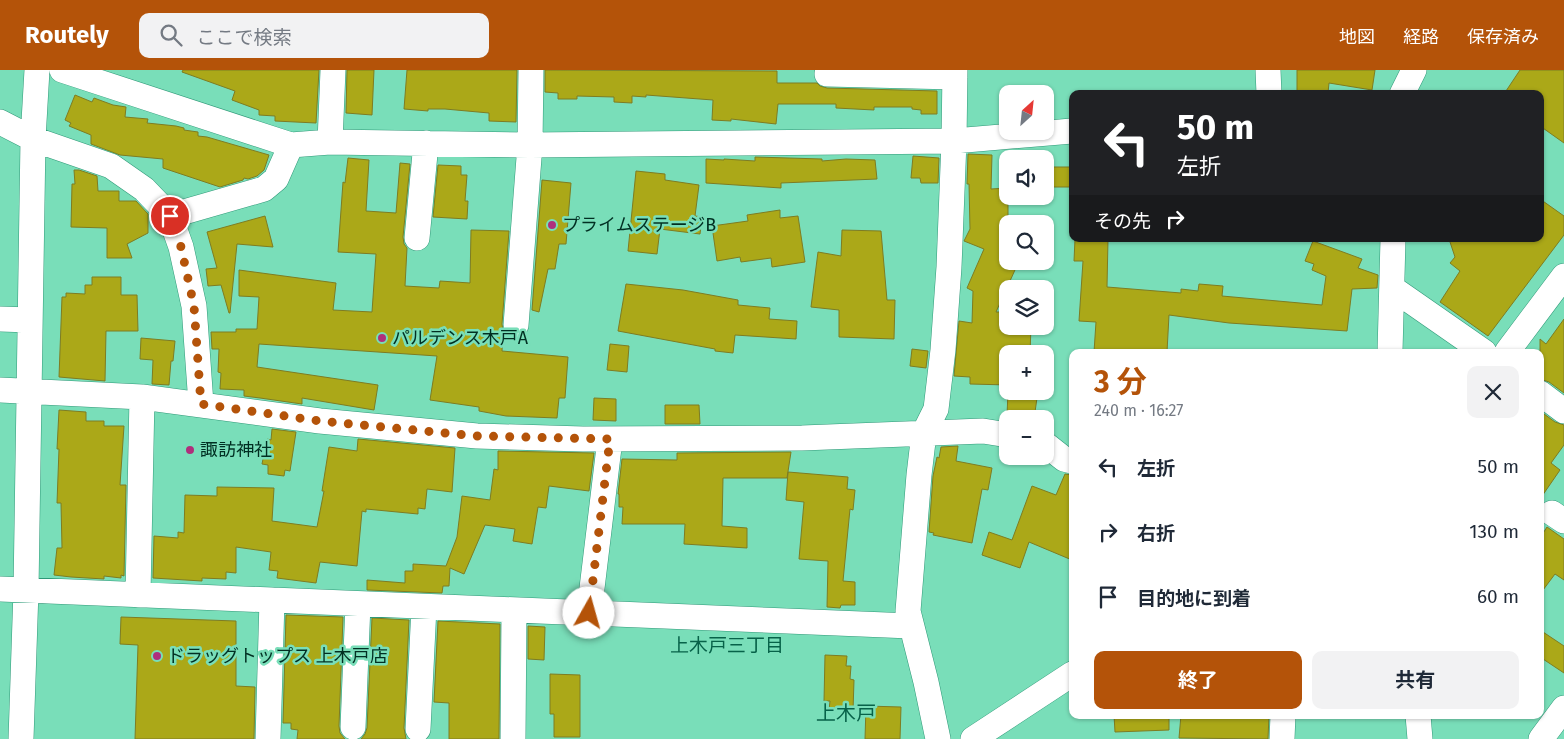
<!DOCTYPE html>
<html lang="ja">
<head>
<meta charset="utf-8">
<style>
	body { margin:0; font-family:"Fira Sans","Noto Sans JP",sans-serif; background:#f2f2f3; color:#1f2937; height:100vh; display:flex; flex-direction:column; font-size:19px; white-space:nowrap }
	* { box-sizing:border-box; margin:0 }
	p { font-size:16px; color:#747a83 }
	.icon { flex:none; width:28px; height:28px; fill:none; stroke:currentColor; stroke-width:2; stroke-linecap:round; stroke-linejoin:round }
	.map { position:relative; flex:1; overflow:hidden }
	.drawer { position:absolute; left:1069px; top:279px; width:475px; height:370px; display:flex; flex-direction:column; background:#fff; border-radius:10px; box-shadow:0 1px 4px #0004 }
	.drawer>* { flex:none }
	.guide { position:absolute; left:1069px; top:20px; width:475px; height:152px; border-radius:10px; box-shadow:0 1px 4px #0004; background:#202124; color:#fff; overflow:hidden }
	.needle { width:32px; rotate:27deg }
	.controls { position:absolute; left:999px; top:15px; display:grid; gap:10px }
	.controls a { display:grid; place-items:center; width:55px; height:55px; border-radius:10px; background:#fff; box-shadow:0 1px 4px #0004; font-size:25px }
	.pin { position:absolute; display:grid; place-items:center; width:42px; height:42px; color:#fff; margin:-21px; border:2px solid #fff; border-radius:50%; box-shadow:0 1px 5px #0007 }
	.me { position:absolute; width:55px; margin:-28px; rotate:7deg; stroke-linejoin:round; filter:drop-shadow(0 0 4px #0008) }
	.turn { display:flex; align-items:center; gap:18px; height:105px; padding:0 25px; font-size:22px }
	.turn .icon { width:65px; height:65px; stroke-width:2.5 }
	.turn b { display:block; font-size:35px; line-height:42px }
	.then { display:flex; align-items:center; height:48px; padding:0 25px; background:#0003; gap:10px; font-size:19px }
	.round { display:grid; place-items:center; flex:none; width:52px; height:52px; border-radius:10px; background:#f2f2f3 }
	.overview { display:flex; align-items:center; justify-content:space-between; height:85px; padding:0 25px }
	h1 { font-size:30px; font-weight:700; line-height:38px; color:#b45309 }
	.primary-button { display:flex; gap:10px; margin-top:auto; padding:10px 25px }
	.primary-button a { flex:1; height:58px; border-radius:10px; background:#b45309; color:#fff; font-size:20px; font-weight:700; line-height:58px; text-align:center }
	.primary-button a+a { background:#f2f2f3; color:#1f2937 }
	ul { padding:0; list-style:none }
	li { display:flex; align-items:center; gap:15px; height:65px; padding:0 25px }
	li div { flex:1 }
	li b { display:block; font-size:19px }
	li em { font-style:normal }
	header { display:flex; align-items:center; gap:30px; box-sizing:border-box; height:70px; padding:0 25px; background:#b45309; color:#fff }
	header strong { font-size:24px }
	nav { display:flex; gap:28px; margin-inline-start:auto; font-size:18px }
	.search { width:350px; height:45px; background:#f2f2f3; display:flex; align-items:center; gap:12px; box-sizing:border-box; padding:0 18px; border-radius:10px; color:#747a83; font-size:19px }
	.map>svg:first-child { display:block }
	.building { fill:#aba818; stroke:#7e7c22 }
	.lines { fill:none; stroke-linecap:round; stroke-linejoin:round }
	.minor-casing { stroke:#2f9978; stroke-width:26 }
	.minor { stroke:#fff; stroke-width:25 }
	.route { stroke:#b45309; stroke-width:9; stroke-dasharray:0 16.2 }
	.poi-dot { fill:#af2f7c; stroke:#79deb9; stroke-width:2 }
	.labels { text-anchor:middle; dominant-baseline:central; stroke-width:5; stroke-linejoin:round; paint-order:stroke }
	.poi-label { font-size:18px; fill:#012f22; stroke:#79deb9; text-anchor:start }
	.neighbourhood-label { font-size:19px; fill:#076249; stroke:#79deb9 }
	.quarter-label { font-size:20px; fill:#076249; stroke:#79deb9 }
</style>
</head>
<body>
<header>
<strong>Routely</strong>
<div class="search"><svg class="icon" aria-label="search" viewBox="0 0 24 24"><circle cx="10" cy="10" r="6"/><path d="M15 15l6 6"/></svg>ここで検索</div>
<nav><a>地図</a><a>経路</a><a>保存済み</a></nav>
</header>
<div class="map">
<svg width="1564" height="669" viewBox="0 0 1564 669">
	<rect width="100%" height="100%" fill="#79deb9"/>
	<path class="building" d="M183 0H319L316 53 275 51V46L259 45V40L232 30 235 21 182 2Z
		M347 0H374L372 45 346 43Z
		M407 0H517L516 52 489 51V43L445 39H428V41L404 39Z
		M545 0 777 1V13H817L820 16 827 18 937 21V44H921V40L912 39V37H874V40L836 38V34H778L776 54 731 49V51L712 50 713 30 646 25V27L632 26V33L614 32V27L577 26V29H558V23L545 22Z
		M1297 0H1375L1372 20 1329 13 1328 23 1297 21Z
		M1520 0H1564V73L1540 56V24H1504Z
		M75 25 92 32 94 28 113 35 126 37 125 47 148 49 147 53 176 56 184 58V60L198 62V66L207 67 269 85 264 100 257 106 248 109 244 108 243 110 220 117 163 98V89L120 85 91 74V65L69 56 71 53 65 50Z
		M968 84 992 85 991 119 1008 118V191H1019L996 242H1008V256H1031L1030 284H1008V315L970 314V307L954 306 959 251 972 253 973 221 967 218 984 179 964 171 970 159 969 114H967Z
		M913 86 939 88 938 113H921L920 108H911Z
		M755 87 822 89V91L846 89 875 90 877 109 781 113V118L706 113V89L724 90V89L755 91Z
		M348 88 369 90 366 141 396 143 400 93 410 94 403 167 404 174 407 178 405 216 439 218 440 211 470 213 471 160 509 161 502 254 503 261 502 281 568 287 565 328H559L557 348 506 346 479 341V337L430 330 437 286 259 274 257 297 378 315 374 340 302 328V334L260 328 244 326V320L220 319 221 303 218 302 219 279H212L211 262H236V259H257L259 227 239 226V200L336 213 333 240 372 242 376 184 338 182 343 112 345 113Z
		M438 95 461 96V105H467L465 131H468L467 149 433 147Z
		M1045 97H1072V117H1045Z
		M74 100H79L97 106 98 121H119V131H136L148 144V163L127 174 132 188H107V158L71 157 72 114H75Z
		M636 101 665 104V110L699 115 695 146 702 147 700 164 660 159 657 184 628 181Z
		M542 110 571 113 566 174H559L555 199H548L539 242 532 240Z
		M1540 129 1564 146V165L1488 266 1440 232 1460 201 1450 193 1455 187 1449 169H1540Z
		M780 140V148L798 146 805 192 772 197 771 188 741 192 740 187 717 191 712 156 748 151 747 145Z
		M265 146 273 177 237 174 230 243H229L221 215 208 216 206 199 217 198 207 162Z
		M842 160 881 161 887 230H895L894 269 839 267V240L811 237 818 182 841 186Z
		M1075 169H1108L1107 217 1181 223V219L1198 221 1199 214 1223 216 1222 226 1322 235 1326 206 1312 200 1314 194 1305 191 1313 171 1362 189 1358 198 1378 205 1377 218 1352 219 1347 261 1229 253 1169 245 1167 282H1094L1096 252 1079 251 1083 191H1074Z
		M92 207H121V225H137L138 261H106L105 311 59 307 62 227H66V223L85 224V215H92Z
		M626 214 683 220 738 230V235L770 238 769 249 797 251 796 269 735 265 733 283 715 281V279L618 261Z
		M1564 249V323L1549 312 1540 309V269L1546 274Z
		M141 268 175 271 173 291H171L169 315 152 314 153 290 140 289Z
		M610 274 629 276 627 302 607 300Z
		M912 279 928 281 926 298 910 296Z
		M1008 321H1038L1035 342H1030V347L1007 346Z
		M594 328 616 329V351L593 350Z
		M665 335H699L700 354H665Z
		M59 340 86 342V351H104V356H124L120 415H126L124 506 121 505V508L104 506V509L71 507 54 505 57 478H62L61 433H57L59 379H57Z
		M1540 341 1555 352 1564 355V375L1551 393 1560 400 1540 429Z
		M272 359 296 362 290 401 285 400 284 406 268 404V395L262 394 267 369 271 370Z
		M358 369 455 378 452 422 427 419 425 439 418 438V444L366 439V442L362 441 357 496 320 492 316 513 277 508 278 501 269 500 271 482 236 477V503L226 502V509L202 508V511L153 508 154 466 178 468V462L184 463 185 425 217 426V417L274 418 272 451 317 457 324 421H322L329 377 357 381Z
		M958 376 956 391 992 398 988 420 982 419 972 473 933 465 934 463 929 462 933 406 937 387 939 388 941 377Z
		M498 381 594 383 589 421 549 416 546 438 538 437 532 474 513 471 515 459 485 455 464 504 450 498 449 516H443L442 523 367 520V510L405 513V501H413V494L446 496 457 467 462 426 490 430 494 399 498 400Z
		M791 382 787 408H723L722 456 747 458V478L684 474 685 454H622L623 437H619V424H618L622 389 677 390V383Z
		M788 402 848 407 847 419 855 420 853 440 850 439 843 511 855 512V535H841L840 538 827 537 828 491 799 489 804 432 786 430Z
		M1065 404 1072 405V490L1029 472 1020 498 982 485 989 462 1012 470 1032 416 1056 425Z
		M1547 457 1564 469V510L1555 504 1540 524V468Z
		M286 545 343 547 339 656 340 663 345 669H297L298 660 291 659V653H283Z
		M121 547 236 551V616L255 617 254 669H135L138 575 120 574Z
		M372 548 409 550 404 658 406 669H361L365 664 367 658Z
		M438 551 500 554 499 669H449V633L434 632Z
		M528 556 545 557 544 590 528 589Z
		M1540 560 1564 576V603L1540 587Z
		M825 585 847 586 846 596H851L850 609 854 610 853 641 829 640 830 631H824Z
		M550 604 580 605V667H554V644H550Z
		M866 636 901 637 900 669H865Z
		M1114 645H1169V660L1115 662Z
		M1181 645H1269L1268 669 1179 668Z"/>
	<g class="lines">
		<defs>
			<path id="minor" d="M62 0 291 75 330 72 530 75 954 71 1072 61
				M1268 0 1269 24
				M827 4 955 7
				M1402 24 1414 0
				M0 52 33 69 111 96 144 119 170 146 181 177 194 236 201 334
				M330 72 333 0
				M170 146 264 119 276 109 291 75
				M417 168 426 73
				M1392 218 1484 282
				M0 249 30 250
				M516 255 530 75 531 0
				M1390 282 1393 169
				M1507 282 1564 206
				M0 320 142 327 320 351 477 366 583 369 802 368 983 361 1008 365
				M1540 323 1564 341
				M1045 374 1064 389 1072 391
				M1552 443 1564 451
				M0 519 911 556
				M138 525 142 327
				M589 543 610 369
				M1418 645 1420 669
				M353 657 358 534
				M418 659 424 537
				M21 669 26 520 33 69 37 0
				M268 669 272 530
				M513 669 514 540
				M938 669 926 612 908 541 919 405 924 363 936 339 943 280 949 197 954 71 955 0
				M973 669 1072 604
				M1282 669 1283 645
				M1541 669 1564 638"/>
		</defs>
		<use href="#minor" class="minor-casing"/>
		<use href="#minor" class="minor"/>
	</g>
	<g class="lines">
		<path class="route" d="M170 146 181 177 194 236 201 334 320 351 477 366 610 369 589 543"/>
	</g>
	<g class="poi-dot">
		<circle cx="552" cy="155" r="5"/>
		<circle cx="382" cy="268" r="5"/>
		<circle cx="190" cy="380" r="5"/>
		<circle cx="157" cy="586" r="5"/>
	</g>
	<g class="labels">
		<g class="poi-label">
			<text x="562" y="155">プライムステージB</text>
			<text x="392" y="268">パルデンス木戸A</text>
			<text x="200" y="380">諏訪神社</text>
			<text x="167" y="586">ドラッグトップス 上木戸店</text>
		</g>
		<g class="neighbourhood-label">
			<text x="727" y="575">上木戸三丁目</text>
		</g>
		<g class="quarter-label">
			<text x="846" y="643">上木戸</text>
		</g>
	</g>
</svg>
<div class="controls">
<a><svg class="needle" viewBox="-14 -14 28 28"><path d="M0-13l5 13h-10z" fill="#e53935"/><path d="M0 13l5-13h-10z" fill="#747a83"/></svg></a>
<a><svg class="icon" aria-label="sound" viewBox="0 0 24 24"><path d="M4 9h4l5-4v14l-5-4H4zM17 9q2 3 0 6"/></svg></a>
<a><svg class="icon" aria-label="search" viewBox="0 0 24 24"><circle cx="10" cy="10" r="6"/><path d="M15 15l6 6"/></svg></a>
<a><svg class="icon" aria-label="layers" viewBox="0 0 24 24"><path d="M12 4l9 5-9 5-9-5zM3 14l9 5 9-5"/></svg></a>
<a>+</a>
<a>−</a>
</div>
<div class="pin" style="left:170px;top:146px;background:#d93025"><svg class="icon" aria-label="arrive" viewBox="0 0 24 24"><path d="M6 21V4h12l-3 4 3 4H6"/></svg></div>
<svg class="me" style="left:589px;top:543px" viewBox="-20 -20 40 40"><circle r="19" fill="#fff"/><path d="M0-13L10 11 0 6-10 11z" fill="#b45309"/></svg>
<div class="guide">
<div class="turn"><svg class="icon" aria-label="left" viewBox="0 0 24 24"><path d="M17 20v-9H6M10 6l-5 5 5 5"/></svg><div><b>50 m</b>左折</div></div>
<div class="then">その先<svg class="icon" aria-label="right" viewBox="0 0 24 24"><path d="M7 20v-9h11M14 6l5 5-5 5"/></svg></div>
</div>
<section class="drawer">
<div class="overview"><div><h1>3 分</h1><p>240 m · 16:27</p></div><a class="round"><svg class="icon" aria-label="close" viewBox="0 0 24 24"><path d="M6 6l12 12M18 6L6 18"/></svg></a></div>
<ul>
<li><svg class="icon" aria-label="left" viewBox="0 0 24 24"><path d="M17 20v-9H6M10 6l-5 5 5 5"/></svg><div><b>左折</b></div><em>50 m</em></li>
<li><svg class="icon" aria-label="right" viewBox="0 0 24 24"><path d="M7 20v-9h11M14 6l5 5-5 5"/></svg><div><b>右折</b></div><em>130 m</em></li>
<li><svg class="icon" aria-label="arrive" viewBox="0 0 24 24"><path d="M6 21V4h12l-3 4 3 4H6"/></svg><div><b>目的地に到着</b></div><em>60 m</em></li>
</ul>
<div class="primary-button"><a>終了</a><a>共有</a></div>
</section>
</div>
</body>
</html>
